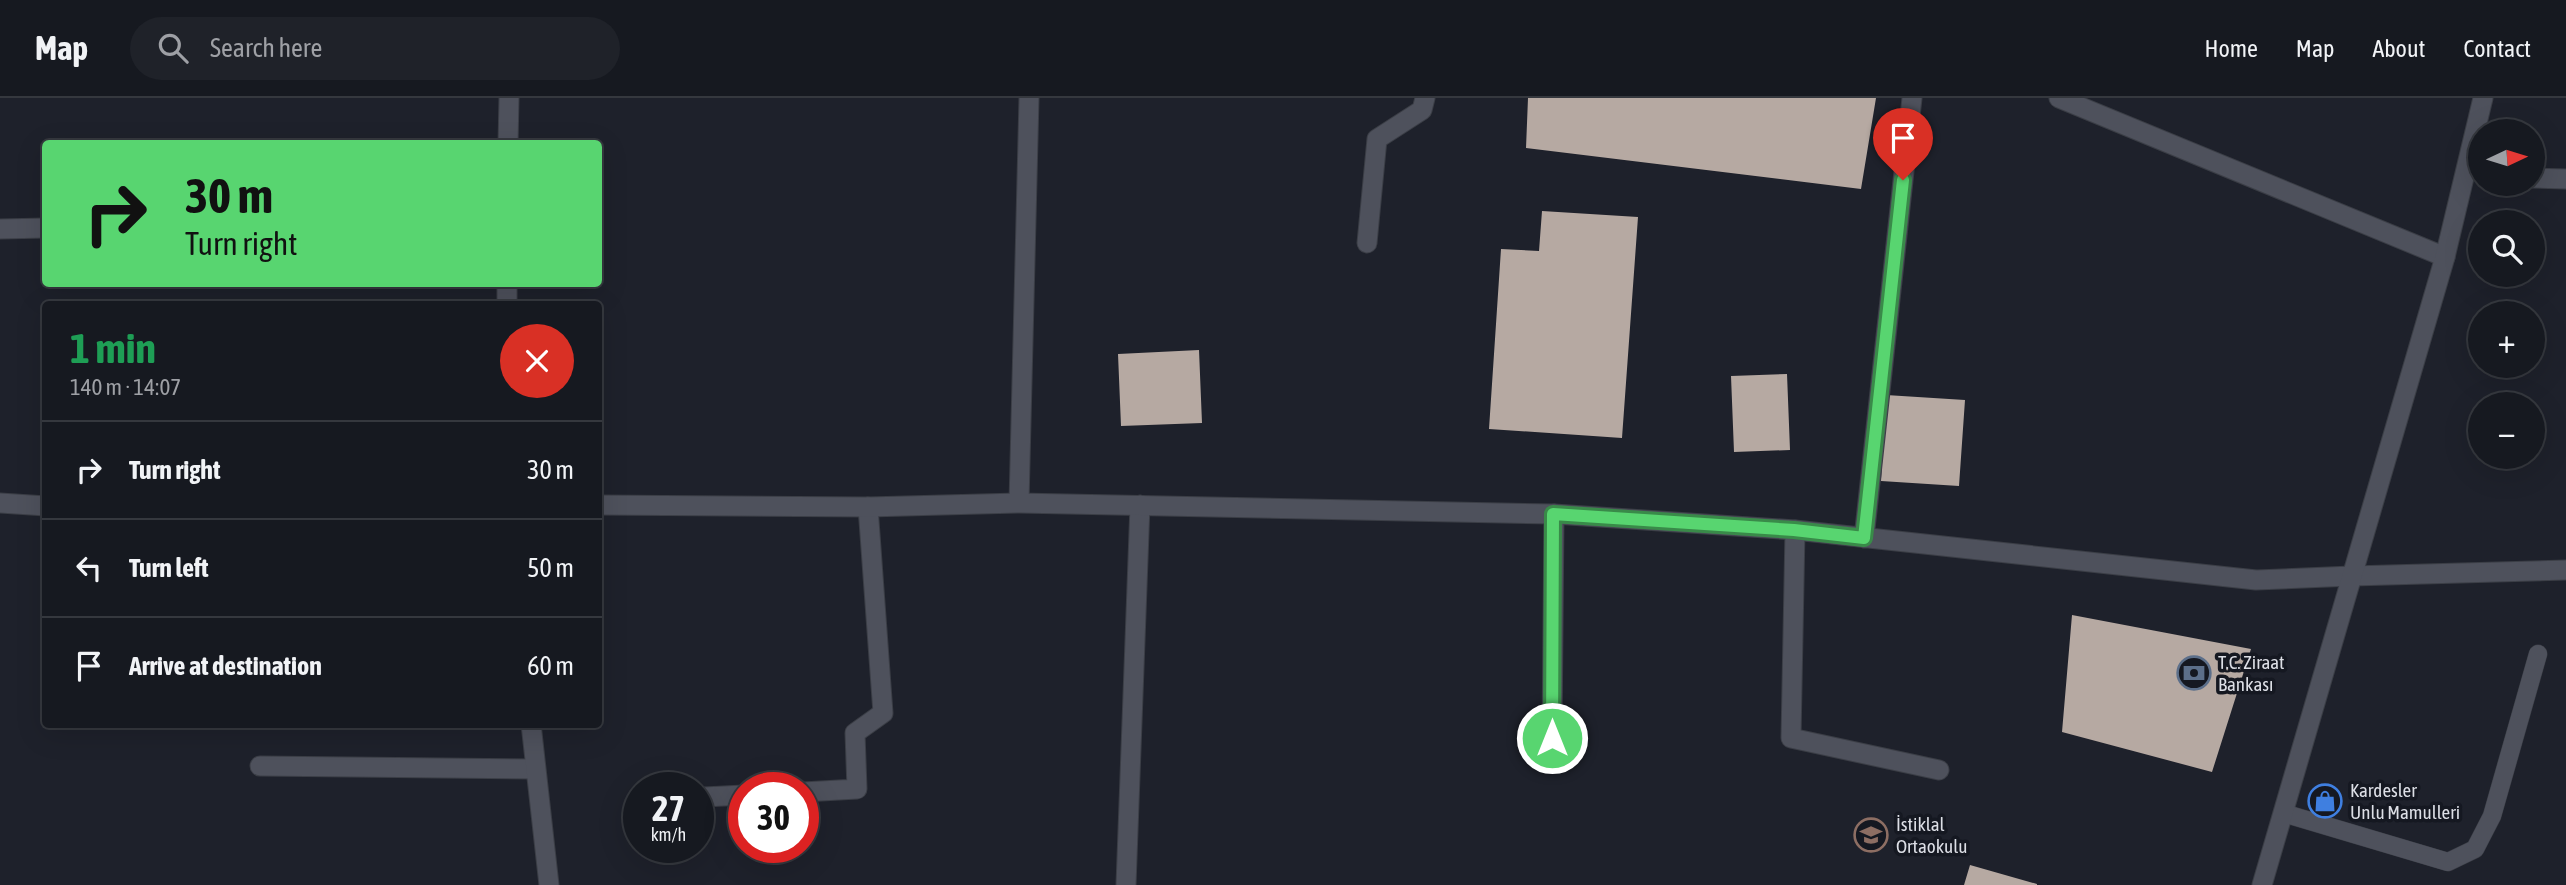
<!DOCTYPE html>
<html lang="en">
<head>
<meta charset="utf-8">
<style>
	body { margin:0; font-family:"Asap Condensed",sans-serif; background:#1f2229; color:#f1f3f6; height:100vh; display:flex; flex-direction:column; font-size:26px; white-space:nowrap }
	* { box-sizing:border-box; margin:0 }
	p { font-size:23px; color:#9ea0a5 }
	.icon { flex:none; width:38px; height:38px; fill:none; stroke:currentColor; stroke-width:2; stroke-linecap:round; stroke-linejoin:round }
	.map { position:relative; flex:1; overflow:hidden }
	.sheet { position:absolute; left:42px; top:203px; width:560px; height:427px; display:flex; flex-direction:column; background:#161920; border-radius:7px; box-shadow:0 7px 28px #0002,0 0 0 2px #35383e }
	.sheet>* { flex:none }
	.banner { position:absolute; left:42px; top:42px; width:560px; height:147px; border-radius:7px; box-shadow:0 7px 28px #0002,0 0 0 2px #35383e; background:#58d570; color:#111; overflow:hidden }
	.needle { width:46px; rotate:86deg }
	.controls { position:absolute; left:2468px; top:21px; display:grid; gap:14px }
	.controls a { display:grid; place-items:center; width:77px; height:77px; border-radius:50%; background:#161920; box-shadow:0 7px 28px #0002,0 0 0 2px #35383e; font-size:35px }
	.speed { position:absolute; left:623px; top:674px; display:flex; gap:14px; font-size:35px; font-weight:700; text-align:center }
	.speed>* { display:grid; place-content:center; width:91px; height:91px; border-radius:50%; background:#161920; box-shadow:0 7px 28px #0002,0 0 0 2px #35383e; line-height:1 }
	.speed small { font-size:18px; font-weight:400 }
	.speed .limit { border:10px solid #d22; background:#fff; color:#111 }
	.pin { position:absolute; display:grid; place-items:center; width:60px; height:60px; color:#fff; margin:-72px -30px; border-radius:50% 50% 50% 0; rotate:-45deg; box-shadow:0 0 7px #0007 }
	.pin .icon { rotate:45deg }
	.me { position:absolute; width:77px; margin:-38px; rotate:0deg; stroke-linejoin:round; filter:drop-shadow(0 0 5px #0008) }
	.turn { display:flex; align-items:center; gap:24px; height:147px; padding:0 28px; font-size:32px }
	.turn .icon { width:91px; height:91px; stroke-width:2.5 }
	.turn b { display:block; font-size:49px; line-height:60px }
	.round { display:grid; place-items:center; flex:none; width:74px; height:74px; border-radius:37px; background:#1f2229 }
	.headline { display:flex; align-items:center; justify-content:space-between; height:119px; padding:0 28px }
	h1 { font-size:42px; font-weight:700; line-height:52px; color:#1e9e55 }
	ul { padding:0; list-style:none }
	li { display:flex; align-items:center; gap:21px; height:98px; padding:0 28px; border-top:2px solid #35383e }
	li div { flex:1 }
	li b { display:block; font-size:26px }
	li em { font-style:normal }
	header { display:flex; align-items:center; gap:42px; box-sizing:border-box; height:98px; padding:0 35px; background:#161920; border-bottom:2px solid #35383e }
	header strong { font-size:33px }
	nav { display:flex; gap:38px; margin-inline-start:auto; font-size:24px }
	.search { width:490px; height:63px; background:#1f2229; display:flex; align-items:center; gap:18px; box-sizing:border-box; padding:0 24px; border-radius:38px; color:#9ea0a5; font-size:26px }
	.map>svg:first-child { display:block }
	.building { fill:#b6a9a2 }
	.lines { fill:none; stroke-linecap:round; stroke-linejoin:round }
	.service-casing { stroke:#3b3e46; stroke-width:19 }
	.minor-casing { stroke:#3b3e46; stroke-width:21 }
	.tertiary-casing { stroke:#3b3e46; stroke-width:21 }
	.secondary-casing { stroke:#3b3e46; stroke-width:21 }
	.service { stroke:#4e515c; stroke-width:18 }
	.minor { stroke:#4e515c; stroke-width:19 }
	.tertiary { stroke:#4e515c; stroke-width:19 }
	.secondary { stroke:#4e515c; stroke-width:19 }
	.route-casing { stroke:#398a49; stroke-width:18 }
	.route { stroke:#58d570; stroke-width:12 }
	.labels { text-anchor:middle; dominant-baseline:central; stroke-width:7; stroke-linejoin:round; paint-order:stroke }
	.poi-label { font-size:19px; fill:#dddfe6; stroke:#151821; text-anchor:start }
</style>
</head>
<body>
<header>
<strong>Map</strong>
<div class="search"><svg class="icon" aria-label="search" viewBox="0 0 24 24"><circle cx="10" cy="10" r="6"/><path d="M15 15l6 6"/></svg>Search here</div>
<nav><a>Home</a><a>Map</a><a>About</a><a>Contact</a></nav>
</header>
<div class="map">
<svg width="2566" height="787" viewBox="0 0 2566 787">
	<rect width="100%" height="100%" fill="#1e212b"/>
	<path class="building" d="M1528 0H1876L1861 91 1526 50Z
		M1542 113 1638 119 1622 340 1489 331 1501 151 1539 153Z
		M1199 252 1202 325 1121 328 1118 256Z
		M1787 276 1790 352 1734 354 1731 278Z
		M1886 297 1965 302 1959 388 1881 383Z
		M2072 517 2251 551 2212 674 2062 634Z
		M1970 767 2037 786V787H1964Z"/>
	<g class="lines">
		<defs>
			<path id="service" d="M2283 715 2448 764 2475 751 2492 718 2538 556"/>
			<path id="minor" d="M2059 0 2445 159
				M508 46 509 0
				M2532 80 2566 81
				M0 131 46 130
				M1367 145 1377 41 1422 12 1425 0
				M507 186V206
				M1795 432 1791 640 1939 672
				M2352 478 2566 472
				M1552 640 1554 416
				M260 668 535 671
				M803 694 857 691 855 635 883 615 868 409
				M704 699 744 697
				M1126 787 1140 407"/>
			<path id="tertiary" d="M0 405 46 408
				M1019 405 1029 0
				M598 407 868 409 1019 405 1554 416 1795 432 2256 482 2352 478
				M1864 440 1912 0
				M531 626 549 787"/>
			<path id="secondary" d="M2262 787 2445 159 2483 0"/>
		</defs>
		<use href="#service" class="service-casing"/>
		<use href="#minor" class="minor-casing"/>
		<use href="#tertiary" class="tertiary-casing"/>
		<use href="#secondary" class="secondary-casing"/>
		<use href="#service" class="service"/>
		<use href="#minor" class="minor"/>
		<use href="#tertiary" class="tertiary"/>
		<use href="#secondary" class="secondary"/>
	</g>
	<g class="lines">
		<defs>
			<path id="route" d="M1552 640 1553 416 1794 432 1864 440 1903 82"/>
		</defs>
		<use href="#route" class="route-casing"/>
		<use href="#route" class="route"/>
	</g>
	<defs>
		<symbol id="bank-ring" viewBox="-11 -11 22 22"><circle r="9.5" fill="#151821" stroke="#5c6f8a" stroke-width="1.5"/><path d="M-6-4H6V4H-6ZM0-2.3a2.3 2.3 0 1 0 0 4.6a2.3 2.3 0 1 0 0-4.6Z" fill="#5c6f8a"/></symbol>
		<symbol id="shop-ring" viewBox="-11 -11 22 22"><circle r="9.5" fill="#151821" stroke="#3f7fe0" stroke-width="1.5"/><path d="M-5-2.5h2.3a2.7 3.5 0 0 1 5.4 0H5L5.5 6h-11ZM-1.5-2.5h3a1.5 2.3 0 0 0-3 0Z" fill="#3f7fe0"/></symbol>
		<symbol id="school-ring" viewBox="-11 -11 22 22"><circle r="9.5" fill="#151821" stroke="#8d6e63" stroke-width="1.5"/><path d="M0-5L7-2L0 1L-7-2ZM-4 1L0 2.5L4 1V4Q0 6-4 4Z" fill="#8d6e63"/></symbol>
	</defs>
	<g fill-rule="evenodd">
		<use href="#bank-ring" x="2175" y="556" width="38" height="38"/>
		<use href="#shop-ring" x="2306" y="684" width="38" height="38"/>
		<use href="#school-ring" x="1852" y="718" width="38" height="38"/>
	</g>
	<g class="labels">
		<g class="poi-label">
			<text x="2218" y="564">T.C. Ziraat<tspan x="2218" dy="22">Bankası</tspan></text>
			<text x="2350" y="692">Kardesler<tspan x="2350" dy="22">Unlu Mamulleri</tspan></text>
			<text x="1896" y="726">İstiklal<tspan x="1896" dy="22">Ortaokulu</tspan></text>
		</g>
	</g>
</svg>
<div class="controls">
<a><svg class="needle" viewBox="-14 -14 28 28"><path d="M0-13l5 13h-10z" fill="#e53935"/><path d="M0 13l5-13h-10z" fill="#9ea0a5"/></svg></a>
<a><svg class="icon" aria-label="search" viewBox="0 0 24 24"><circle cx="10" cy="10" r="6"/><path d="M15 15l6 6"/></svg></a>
<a>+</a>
<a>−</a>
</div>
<div class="speed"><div>27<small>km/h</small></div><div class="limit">30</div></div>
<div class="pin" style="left:1903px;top:82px;background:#d93025"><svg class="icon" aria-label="arrive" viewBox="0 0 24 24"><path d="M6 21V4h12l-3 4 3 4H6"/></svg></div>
<svg class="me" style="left:1552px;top:640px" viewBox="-20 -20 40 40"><circle r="17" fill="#58d570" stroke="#fff" stroke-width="3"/><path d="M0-11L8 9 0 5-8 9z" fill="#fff"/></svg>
<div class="banner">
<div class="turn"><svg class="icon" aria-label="right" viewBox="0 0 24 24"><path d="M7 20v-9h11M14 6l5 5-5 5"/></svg><div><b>30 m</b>Turn right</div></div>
</div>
<section class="sheet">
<div class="headline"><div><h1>1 min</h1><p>140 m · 14:07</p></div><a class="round" style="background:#d93025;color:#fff"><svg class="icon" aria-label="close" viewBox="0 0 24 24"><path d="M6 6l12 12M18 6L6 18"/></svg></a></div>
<ul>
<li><svg class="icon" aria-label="right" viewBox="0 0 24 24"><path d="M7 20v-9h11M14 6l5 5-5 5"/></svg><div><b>Turn right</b></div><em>30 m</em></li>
<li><svg class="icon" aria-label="left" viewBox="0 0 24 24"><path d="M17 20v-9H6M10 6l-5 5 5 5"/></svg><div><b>Turn left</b></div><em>50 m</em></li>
<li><svg class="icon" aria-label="arrive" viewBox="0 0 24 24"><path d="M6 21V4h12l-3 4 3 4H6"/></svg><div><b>Arrive at destination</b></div><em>60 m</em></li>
</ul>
</section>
</div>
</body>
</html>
